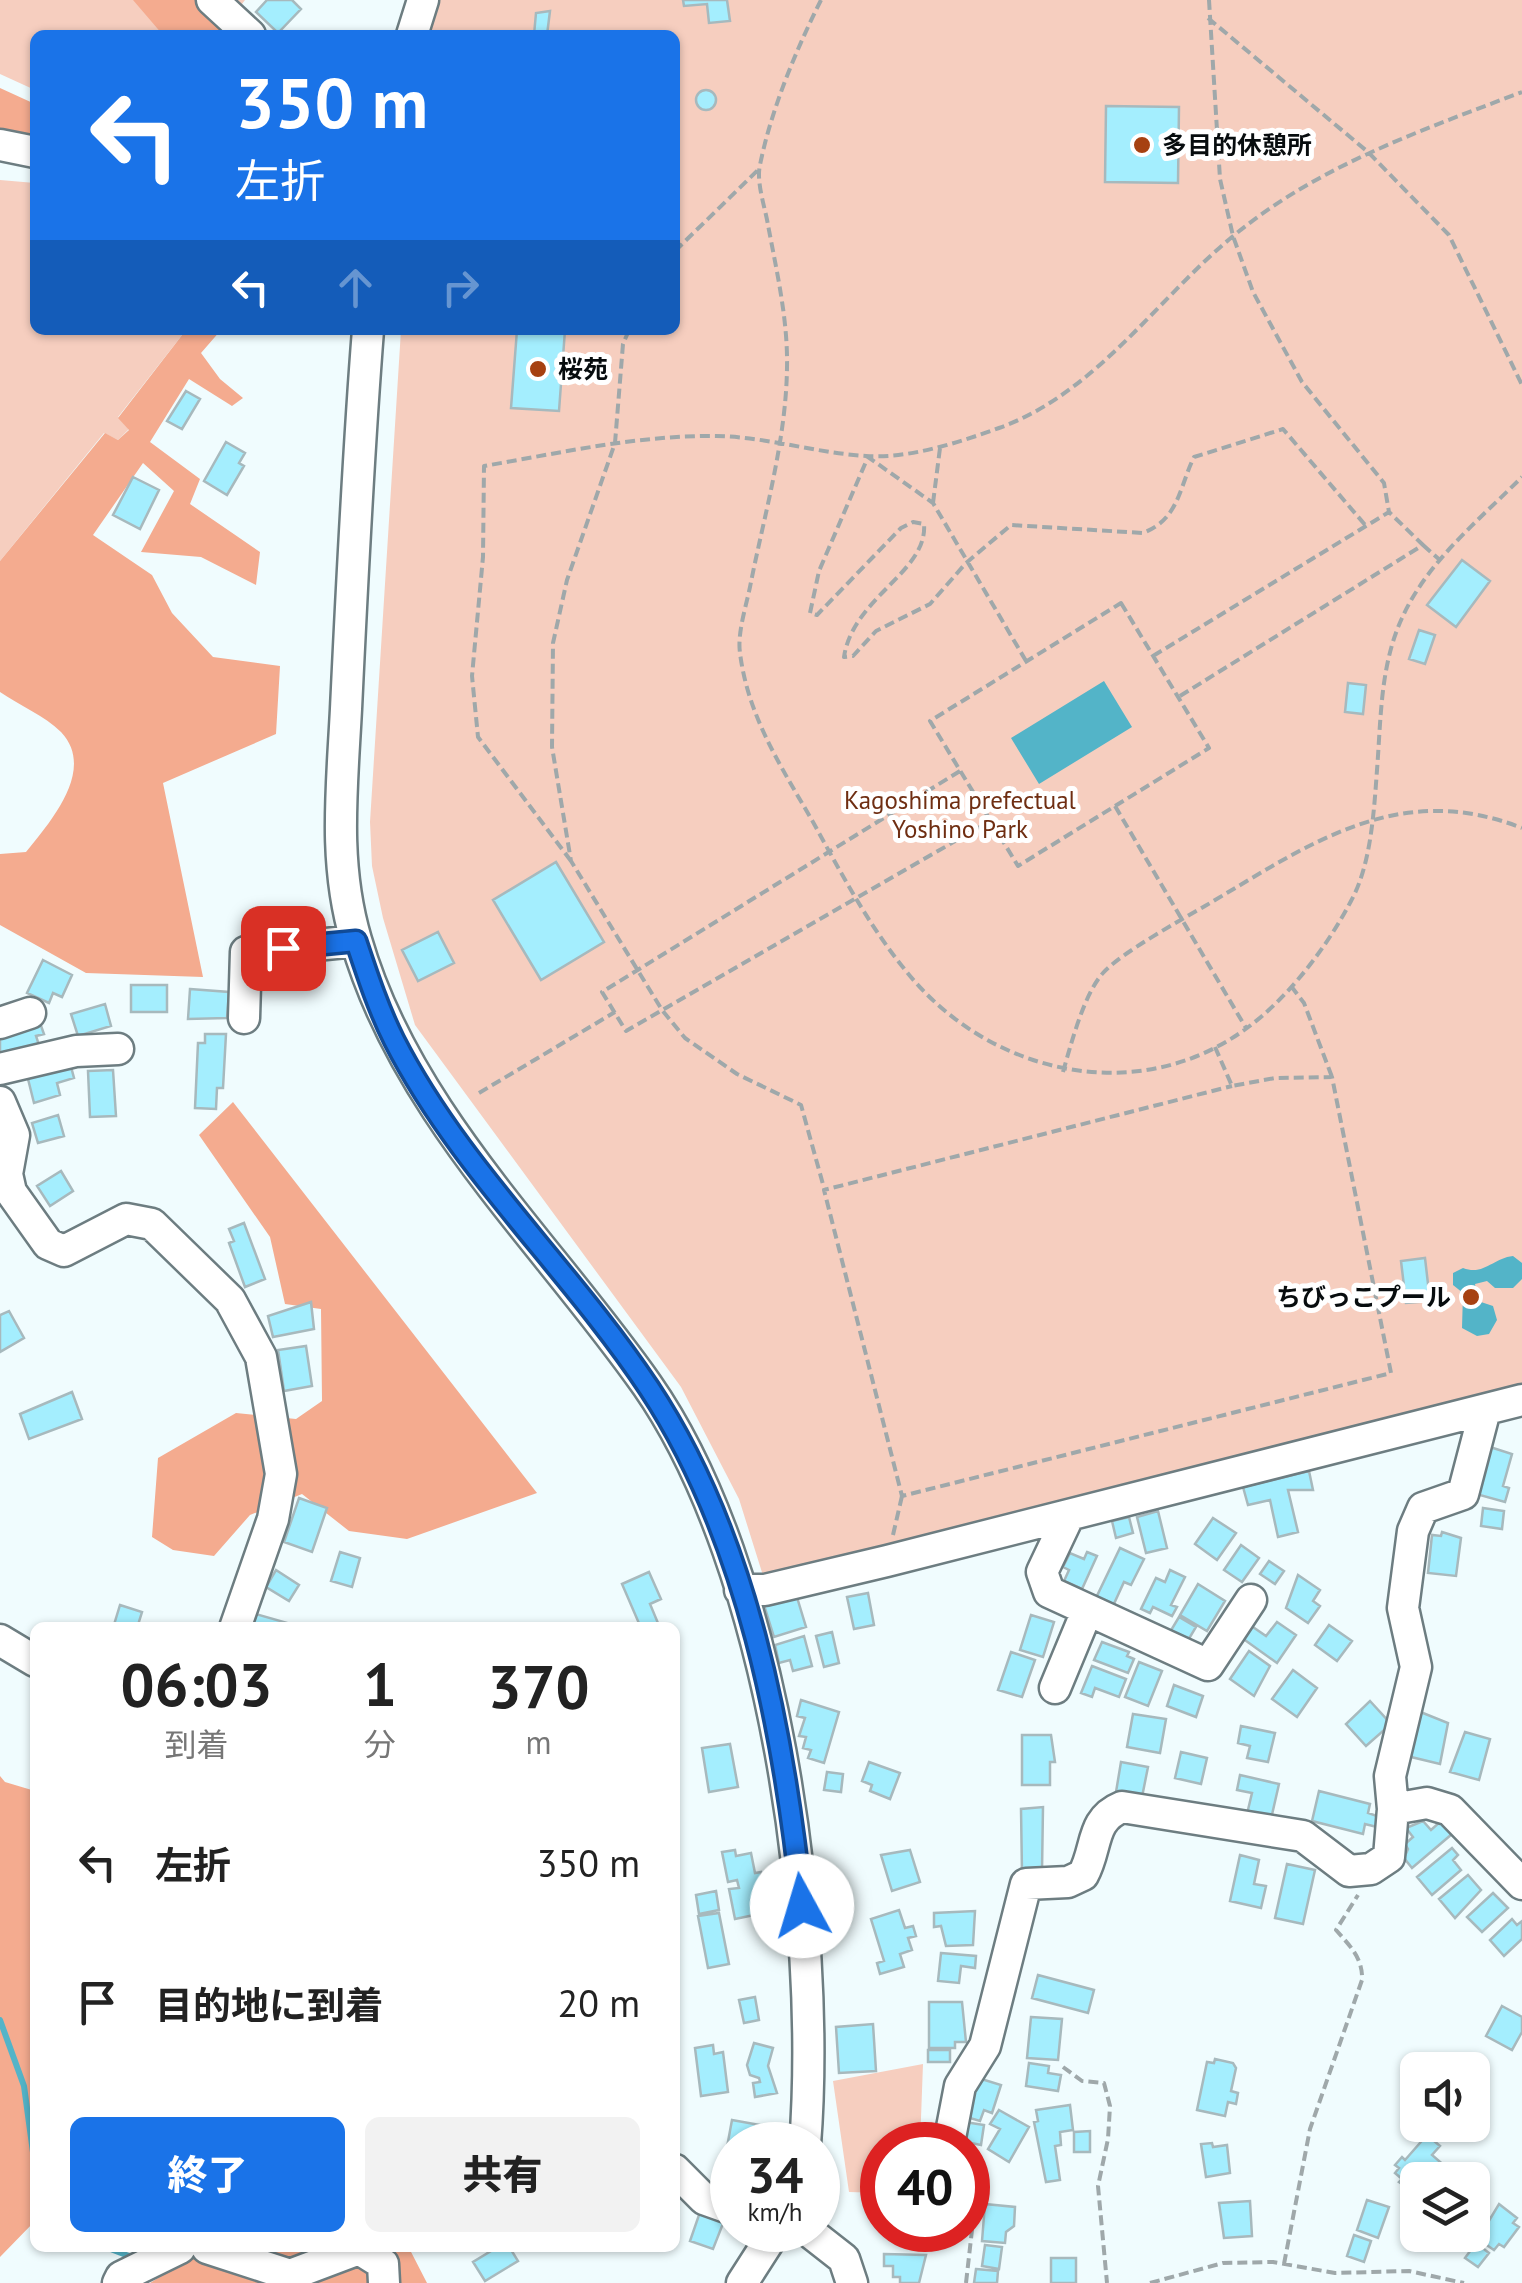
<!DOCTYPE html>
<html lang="ja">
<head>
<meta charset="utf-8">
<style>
	body { margin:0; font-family:"PT Sans","Noto Sans JP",sans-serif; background:#f2f2f2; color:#222; height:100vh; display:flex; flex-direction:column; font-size:38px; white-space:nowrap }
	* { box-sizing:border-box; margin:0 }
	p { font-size:32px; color:#767676 }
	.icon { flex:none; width:55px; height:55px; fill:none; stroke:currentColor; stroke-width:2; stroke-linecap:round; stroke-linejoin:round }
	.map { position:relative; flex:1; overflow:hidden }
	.details { position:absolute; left:30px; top:1622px; width:650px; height:630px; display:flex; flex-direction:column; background:#fff; border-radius:15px; box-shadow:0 2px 8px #0004 }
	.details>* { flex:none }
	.banner { position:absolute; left:30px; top:30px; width:650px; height:305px; border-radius:15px; box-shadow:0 2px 8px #0004; background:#1a73e8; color:#fff; overflow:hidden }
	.fabs { position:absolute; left:1400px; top:2052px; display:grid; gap:20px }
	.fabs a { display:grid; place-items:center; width:90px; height:90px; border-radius:15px; background:#fff; box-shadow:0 2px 8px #0004; font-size:50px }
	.speed { position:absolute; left:710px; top:2122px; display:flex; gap:20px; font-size:50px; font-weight:700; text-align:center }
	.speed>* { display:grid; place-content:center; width:130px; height:130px; border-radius:50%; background:#fff; box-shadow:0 2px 8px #0004; line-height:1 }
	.speed small { font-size:25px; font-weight:400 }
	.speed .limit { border:15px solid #d22; background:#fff; color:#111 }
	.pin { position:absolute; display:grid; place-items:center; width:85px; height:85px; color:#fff; margin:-42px; border-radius:20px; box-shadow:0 5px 15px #0006 }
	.me { position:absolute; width:110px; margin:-55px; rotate:354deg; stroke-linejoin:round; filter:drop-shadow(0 0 8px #0008) }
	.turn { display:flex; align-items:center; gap:35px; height:210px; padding:0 40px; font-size:45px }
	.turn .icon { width:130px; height:130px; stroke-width:2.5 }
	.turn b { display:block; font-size:70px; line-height:85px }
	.lanes { display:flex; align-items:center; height:95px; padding:0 40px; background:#0003; justify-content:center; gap:50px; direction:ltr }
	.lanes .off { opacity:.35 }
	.eta { display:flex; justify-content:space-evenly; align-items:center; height:170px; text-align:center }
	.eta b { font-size:60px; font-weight:800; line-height:70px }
	.cta { display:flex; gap:20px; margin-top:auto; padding:20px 40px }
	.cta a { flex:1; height:115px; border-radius:15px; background:#1a73e8; color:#fff; font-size:40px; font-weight:800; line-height:115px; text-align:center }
	.cta a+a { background:#f2f2f2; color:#222 }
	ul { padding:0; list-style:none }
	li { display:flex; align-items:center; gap:30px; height:140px; padding:0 40px }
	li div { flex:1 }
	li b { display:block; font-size:38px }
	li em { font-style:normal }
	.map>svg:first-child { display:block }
	.green { fill:#f6cebf }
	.forest { fill:#f4ab8f }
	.water { fill:#53b4c8 }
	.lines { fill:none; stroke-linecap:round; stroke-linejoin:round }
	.stream { stroke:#53b4c8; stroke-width:6 }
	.building { fill:#a4eefe; stroke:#a7b9bd; stroke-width:2.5 }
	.minor-casing { stroke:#6d7d81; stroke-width:35 }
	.path { stroke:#9fa8aa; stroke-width:4; stroke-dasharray:10 5; stroke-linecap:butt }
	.minor { stroke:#fff; stroke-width:30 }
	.route-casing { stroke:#114b97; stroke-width:25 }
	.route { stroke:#1a73e8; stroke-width:18 }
	.poi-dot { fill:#a64111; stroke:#fff; stroke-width:4 }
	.labels { text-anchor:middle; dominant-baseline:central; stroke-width:10; stroke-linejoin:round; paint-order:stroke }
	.poi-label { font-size:25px; font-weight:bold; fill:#070c0e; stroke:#fff; text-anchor:start }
	.park-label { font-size:25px; fill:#6f2e12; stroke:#fff }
</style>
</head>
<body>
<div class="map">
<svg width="1522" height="2283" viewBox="0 0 1522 2283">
	<rect width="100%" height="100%" fill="#f0fcfe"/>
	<path class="green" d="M0 0H245L224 28 230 35H35V90L0 74Z
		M430 0H1522V1390L765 1582 739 1499 681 1387 415 1025 383 918 372 866 370 822 401 330H675V35H422Z
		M0 180 35 183V330H186L118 417 129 429 118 440 104 433 0 561Z
		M923 2064 920 2145H882V2193L849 2192 833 2081Z"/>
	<path class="forest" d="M133 0H200L230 35H163Z
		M0 88 35 104V150L0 146Z
		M186 330H221L201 353 220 379 243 398 232 406 189 379 150 442 200 479 190 504 260 552 256 585 201 557 141 552 174 491 143 463 93 535 152 575 172 613 213 657 280 666 276 734 163 783 203 977 86 973 0 925V854L26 852C49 823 97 770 61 732 45 716 19 705 0 692V561L105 433 118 440 129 430 118 418Z
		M233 1102 537 1493 407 1539 349 1531 302 1494 250 1515 214 1556 173 1550 152 1537 158 1458 236 1413 296 1419 322 1401 321 1309 285 1304 270 1237 199 1135Z
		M0 1776 5 1782 35 1791V2221L0 2257Z
		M174 2248H409L427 2283H150L166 2273Z"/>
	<path class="water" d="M1104 681 1132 727 1039 784 1011 738Z
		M1513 1256 1522 1263V1279L1513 1288H1495L1487 1281 1475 1284 1478 1301 1493 1306 1497 1320 1489 1334 1477 1336 1462 1328 1463 1293 1453 1285V1273L1463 1268C1484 1276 1493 1258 1513 1256Z"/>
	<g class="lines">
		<path class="stream" d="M0 2020 24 2086 35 2167
			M108 2248 134 2258"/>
	</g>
	<path class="building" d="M267 0H292L301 9 278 33 256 12Z
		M683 0H727L730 21 709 23 707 4 684 6Z
		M550 11 547 35H534L536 13Z
		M696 100a10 10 0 1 1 20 0a10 10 0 1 1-20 0Z
		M1106 106 1179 107 1178 183 1105 182Z
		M517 330H565L559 411 511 408Z
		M186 391 200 399 182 429 167 421Z
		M226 442 245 453 239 463 244 466 227 495 204 481Z
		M133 477 159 490 140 529 113 515Z
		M1462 560 1490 581 1456 627 1427 605Z
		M1419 630 1435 635 1425 664 1409 659Z
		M1348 683 1366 685 1363 714 1345 712Z
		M556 862 604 942 541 980 493 900Z
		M438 932 454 963 418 981 402 950Z
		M43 960 72 975 62 997 53 993 49 1003 27 993Z
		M131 985H167V1012H131Z
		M190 989 229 992 227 1018 188 1019Z
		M105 1004 111 1026 78 1036 71 1014Z
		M40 1023 44 1034 36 1036 39 1045 0 1055V1036Z
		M205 1034H226L223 1088H217L216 1109 195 1108 198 1043H205Z
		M70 1063 74 1078 57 1083 60 1095 34 1103 27 1075Z
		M113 1070 116 1116 90 1117 88 1071Z
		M58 1115 64 1136 38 1143 32 1123Z
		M61 1171 73 1191 50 1206 37 1186Z
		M244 1223 265 1279 245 1287 229 1243 234 1241 229 1229Z
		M1425 1258 1430 1301 1406 1303 1401 1261Z
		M311 1302 314 1329 273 1337 268 1316Z
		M9 1311 24 1338 0 1352V1315Z
		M306 1346 312 1386 284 1391 278 1350Z
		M72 1392 82 1419 29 1439 20 1414Z
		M1490 1447 1512 1454 1503 1486 1509 1488 1505 1502 1476 1494Z
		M1309 1471 1313 1490H1288L1298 1532 1278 1537 1270 1500 1248 1505 1243 1487Z
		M299 1498 327 1508 312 1552 284 1542Z
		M1483 1508 1504 1511 1502 1529 1481 1526Z
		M1158 1511 1167 1548 1146 1553 1137 1517Z
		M1129 1517 1133 1533 1116 1538 1112 1521Z
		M1213 1518 1236 1533 1217 1560 1195 1544Z
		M1442 1532 1461 1538 1456 1576 1428 1573 1432 1535 1441 1536Z
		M1241 1545 1259 1558 1242 1582 1224 1570Z
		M1120 1548 1144 1559 1131 1585 1124 1582 1112 1608 1095 1600Z
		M340 1552 360 1558 352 1587 331 1581Z
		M1087 1552 1097 1556 1082 1589 1064 1581 1069 1570 1063 1567 1070 1553 1084 1559Z
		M1269 1561 1284 1571 1275 1584 1260 1574Z
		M276 1570 299 1585 289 1601 266 1587Z
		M1170 1570 1185 1577 1171 1605 1177 1607 1172 1616 1153 1607 1150 1613 1141 1609 1156 1578 1165 1582Z
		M649 1572 661 1599 650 1604 660 1628H641L622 1584Z
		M1298 1575 1320 1590 1313 1601 1320 1606 1308 1623 1286 1608Z
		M1198 1584 1225 1601 1207 1631 1180 1615Z
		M868 1593 874 1625 854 1629 847 1597Z
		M796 1594 806 1627 774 1637 764 1605Z
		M120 1605 142 1612 137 1628H113Z
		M252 1613 291 1624 290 1628H248Z
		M1031 1615 1054 1622 1043 1657 1020 1650Z
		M1179 1617 1196 1627 1187 1642 1170 1632Z
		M1277 1622 1296 1635 1277 1663 1242 1638 1250 1625 1266 1636Z
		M1329 1625 1352 1641 1337 1661 1315 1645Z
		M832 1632 839 1663 824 1667 816 1636Z
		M804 1636 812 1666 793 1671 790 1660 779 1663 775 1645Z
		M1102 1642 1129 1652 1127 1656 1134 1659 1128 1673 1094 1660Z
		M1249 1651 1270 1666 1254 1696 1230 1679Z
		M1011 1652 1035 1660 1022 1697 998 1690Z
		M1139 1662 1162 1671 1148 1706 1125 1697Z
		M1092 1666 1126 1679 1119 1697 1095 1688 1092 1697 1081 1693Z
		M1293 1670 1317 1688 1297 1717 1272 1699Z
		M1174 1685 1203 1696 1196 1717 1167 1706Z
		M801 1700 839 1712 824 1763 808 1758 811 1750 803 1748 806 1737 799 1736 805 1718 797 1716Z
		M1370 1701 1391 1724 1366 1746 1346 1724Z
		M1418 1711 1448 1723 1440 1764 1407 1756Z
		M1133 1714 1166 1719 1160 1753 1127 1747Z
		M1241 1726 1275 1733 1268 1762 1247 1758 1250 1746 1238 1743Z
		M1465 1732 1490 1739 1479 1780 1450 1772Z
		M1022 1735H1051L1055 1762H1050V1785H1022Z
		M730 1744 738 1787 709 1792 702 1748Z
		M1181 1752 1207 1758 1201 1784 1175 1778Z
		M869 1762 900 1773 890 1799 870 1791 872 1785 862 1781Z
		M1121 1762 1148 1767 1142 1797 1116 1792Z
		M827 1772 843 1774 841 1792 824 1790Z
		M1240 1775 1279 1784 1271 1819 1247 1814 1252 1793 1237 1790Z
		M1319 1791 1370 1804 1368 1813 1380 1817 1377 1827 1365 1824 1363 1834 1312 1821Z
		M1043 1807 1042 1871 1022 1873 1021 1809Z
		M1423 1821 1431 1830 1441 1821 1452 1834 1412 1868 1404 1858 1408 1849 1405 1844 1413 1837 1406 1828Z
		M1452 1848 1458 1855 1453 1860 1461 1870 1432 1895 1417 1877Z
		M735 1850 736 1856 751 1853 755 1873 761 1872 763 1883 758 1885 759 1914 735 1919 729 1889 739 1888 737 1880 728 1882 722 1852Z
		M910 1850 920 1882 892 1891 881 1855Z
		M1240 1855 1259 1860 1254 1884 1266 1886 1261 1908 1230 1901Z
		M1287 1864 1315 1870 1303 1924 1275 1918Z
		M1468 1875 1481 1890 1455 1918 1439 1899Z
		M716 1891 719 1910 699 1914 696 1895Z
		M1493 1893 1508 1908 1482 1932 1467 1917Z
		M899 1910 905 1928 913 1926 916 1936 908 1938 912 1950 900 1954 904 1967 880 1974 877 1963 884 1961 871 1919Z
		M975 1911 973 1945 946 1946 941 1926 934 1927V1913Z
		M719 1913 729 1964 708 1968 698 1916Z
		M1512 1919 1517 1925 1522 1921V1939L1504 1956 1490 1940Z
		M941 1953 976 1956 975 1968 961 1966 959 1983 938 1981Z
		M1038 1975 1094 1990 1088 2013 1032 1998Z
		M755 1997 759 2020 744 2023 739 2000Z
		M929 2002H962L966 2042H955V2048H929Z
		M1502 2006 1522 2017V2032L1512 2050 1486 2036Z
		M1031 2017 1062 2019 1058 2060 1027 2058Z
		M873 2024 876 2071 839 2073 836 2027Z
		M754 2043 773 2048 768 2066 777 2093 755 2097 753 2083 760 2082 759 2078 750 2075 747 2065Z
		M713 2045 714 2054 723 2052 728 2092 701 2096 695 2048Z
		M928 2050H950V2062H928Z
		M1215 2059 1233 2063 1236 2068 1231 2091 1238 2093 1236 2104 1228 2102 1225 2116 1197 2110 1207 2062 1214 2063Z
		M1029 2063 1049 2066 1048 2073 1061 2075 1058 2091 1026 2086Z
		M975 2077 1001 2085 992 2113 984 2110 980 2121 963 2116Z
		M1070 2105 1073 2130 1060 2132 1061 2145 1055 2146 1060 2180 1046 2182 1034 2122 1038 2121 1036 2110Z
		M999 2110 1029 2127 1009 2162 988 2149 1000 2129 990 2124Z
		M732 2120 765 2126 761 2145H732V2187L720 2185Z
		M965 2122 984 2125 981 2145 961 2141Z
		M1090 2131V2152H1074V2132Z
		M1427 2135 1440 2146 1432 2155 1446 2167 1434 2180H1418V2195L1399 2182 1402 2179 1395 2173 1399 2168 1395 2165 1402 2157 1405 2160Z
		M1212 2143 1213 2147 1227 2145 1230 2173 1206 2177 1201 2144Z
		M1367 2200 1389 2207 1378 2238 1357 2230Z
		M1250 2201 1252 2236 1224 2238 1219 2203Z
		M985 2204 1015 2207 1014 2226 1006 2232 1005 2243 982 2241Z
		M1499 2204 1517 2218 1513 2223 1519 2227 1504 2247 1499 2244 1494 2250 1478 2239Z
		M700 2212 724 2221 713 2249 690 2241Z
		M1354 2235 1371 2241 1364 2262 1347 2256Z
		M1476 2243 1489 2253 1478 2267 1465 2258Z
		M985 2245 1002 2247 999 2269 982 2266Z
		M496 2248H510L518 2261 485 2281 473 2262Z
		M884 2254 926 2255 919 2283H900V2277H893V2266H884Z
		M1051 2258H1076V2283H1051Z
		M976 2269 998 2271 997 2283H974Z"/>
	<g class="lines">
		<defs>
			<path id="minor" d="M212 0 250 35
				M412 35 423 0
				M0 145 35 152
				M368 330C358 456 352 583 346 709 342 788 333 863 356 940 406 1113 546 1241 647 1385 775 1568 822 1925 805 2145
				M244 1018 246 952 356 941
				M0 1023 30 1013
				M0 1069 76 1051 118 1049
				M0 1102 14 1135 7 1174 11 1192 48 1244 64 1251 126 1219 152 1224 230 1300 261 1357 281 1474 273 1519 235 1628
				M1069 1515 1042 1572 1049 1592 1208 1665 1251 1600
				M740 1590H765L887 1561 1522 1400
				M0 1640 35 1661
				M1055 1688 1087 1611
				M1393 1809 1390 1776 1416 1667 1403 1608 1413 1531 1423 1508 1463 1494 1485 1410
				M949 2143 960 2086 985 2046 1026 1884 1068 1882 1083 1875C1098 1848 1090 1820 1122 1807L1303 1836 1349 1871 1371 1869 1389 1857 1393 1809 1427 1803 1450 1810 1522 1884
				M675 2170 704 2199 732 2209
				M807 2230 844 2259 852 2283
				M207 2248 290 2275 359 2249 383 2264 384 2283
				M118 2283 121 2277 180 2248
				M742 2283 776 2230"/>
		</defs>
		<use href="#minor" class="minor-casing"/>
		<path class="path" d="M821 0C796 50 771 110 760 165 756 182 765 207 768 225 777 273 788 320 787 368 786 440 765 512 751 582 747 604 737 632 740 653 748 717 782 768 813 822 841 873 869 926 906 971 988 1074 1137 1109 1247 1028 1289 997 1327 947 1351 901 1371 865 1374 811 1377 770 1381 719 1380 666 1402 618 1427 562 1479 520 1522 477
			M1209 0 1220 179 1233 236 1253 292 1302 382 1384 483 1389 512
			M1208 18 1368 152 1449 235 1522 385
			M675 251 758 170
			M629 330 623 344 615 443 567 580 553 643 552 747 571 861 662 1010 685 1038 737 1074 801 1105 824 1188
			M933 503 940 448
			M1423 545 1441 561
			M1121 603 1209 748 1018 866 930 721Z
			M1153 656 1389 512 1423 545 1180 696
			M1026 661 933 503 868 457 819 571 810 613 817 615 901 528 913 522 924 524C928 572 853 597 844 657L853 656 876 631 930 604 966 563 1011 525 1143 533C1179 519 1179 488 1194 457L1283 429 1366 526
			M960 771 602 992 626 1031 990 821
			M1115 806 1246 1028
			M571 861 478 737 472 676 483 557 484 466C560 453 638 435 716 436 768 437 816 453 866 456 909 459 960 442 999 428 1096 393 1156 300 1232 237 1317 166 1420 131 1522 92
			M1291 986 1304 1003 1332 1077
			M1215 1047 1232 1086 1275 1078 1332 1077 1391 1373 902 1496 824 1190 1232 1086
			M1063 1072C1071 1044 1084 994 1103 973 1121 953 1179 921 1205 906 1309 845 1397 779 1522 828
			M479 1093 615 1012
			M893 1535 902 1496
			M1063 2067 1082 2081 1104 2083 1110 2106 1108 2139 1098 2186 1107 2283
			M1284 2264 1310 2129 1362 1980C1363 1958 1350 1946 1336 1930L1358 1895
			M966 2283 980 2159 972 2148
			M1150 2283 1223 2263 1273 2262 1335 2273 1409 2271 1464 2283"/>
		<use href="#minor" class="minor"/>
	</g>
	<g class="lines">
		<defs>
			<path id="route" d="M283 948 356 941C367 974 378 1008 394 1040 459 1168 570 1269 649 1388 747 1536 784 1732 802 1906"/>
		</defs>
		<use href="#route" class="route-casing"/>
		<use href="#route" class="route"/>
	</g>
	<g class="poi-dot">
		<circle cx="1142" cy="145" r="10"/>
		<circle cx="538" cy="369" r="10"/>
		<circle cx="1471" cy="1297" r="10"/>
	</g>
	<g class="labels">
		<g class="poi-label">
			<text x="1162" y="145">多目的休憩所</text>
			<text x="558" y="369">桜苑</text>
			<text x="1451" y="1297" text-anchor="end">ちびっこプール</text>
		</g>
		<g class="park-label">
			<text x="960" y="800">Kagoshima prefectual<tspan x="960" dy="29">Yoshino Park</tspan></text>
		</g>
	</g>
</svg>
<div class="fabs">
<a><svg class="icon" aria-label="sound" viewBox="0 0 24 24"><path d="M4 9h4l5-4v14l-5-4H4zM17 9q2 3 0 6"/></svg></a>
<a><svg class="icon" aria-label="layers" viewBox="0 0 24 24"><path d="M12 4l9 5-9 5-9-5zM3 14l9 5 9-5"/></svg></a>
</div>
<div class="speed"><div>34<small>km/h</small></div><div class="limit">40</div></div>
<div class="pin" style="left:283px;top:948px;background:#d93025"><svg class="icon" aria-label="arrive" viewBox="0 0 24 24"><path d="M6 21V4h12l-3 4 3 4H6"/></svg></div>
<svg class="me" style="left:802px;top:1906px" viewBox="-20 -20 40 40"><circle r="19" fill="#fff"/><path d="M0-13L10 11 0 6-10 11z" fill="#1a73e8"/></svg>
<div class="banner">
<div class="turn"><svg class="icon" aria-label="left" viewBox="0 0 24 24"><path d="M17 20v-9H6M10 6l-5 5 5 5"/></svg><div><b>350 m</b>左折</div></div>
<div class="lanes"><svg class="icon" aria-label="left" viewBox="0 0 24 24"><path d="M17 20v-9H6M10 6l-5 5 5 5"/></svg><svg class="icon off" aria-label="ahead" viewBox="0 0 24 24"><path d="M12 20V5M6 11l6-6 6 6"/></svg><svg class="icon off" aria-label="right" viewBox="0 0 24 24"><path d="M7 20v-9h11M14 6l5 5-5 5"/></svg></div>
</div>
<section class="details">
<div class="eta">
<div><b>06:03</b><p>到着</p></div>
<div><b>1</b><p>分</p></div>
<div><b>370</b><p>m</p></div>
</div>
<ul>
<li><svg class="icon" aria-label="left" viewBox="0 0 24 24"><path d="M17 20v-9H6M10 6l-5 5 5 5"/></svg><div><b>左折</b></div><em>350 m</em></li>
<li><svg class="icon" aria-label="arrive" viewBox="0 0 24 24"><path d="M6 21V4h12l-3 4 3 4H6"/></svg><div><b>目的地に到着</b></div><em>20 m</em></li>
</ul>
<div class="cta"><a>終了</a><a>共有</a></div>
</section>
</div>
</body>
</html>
